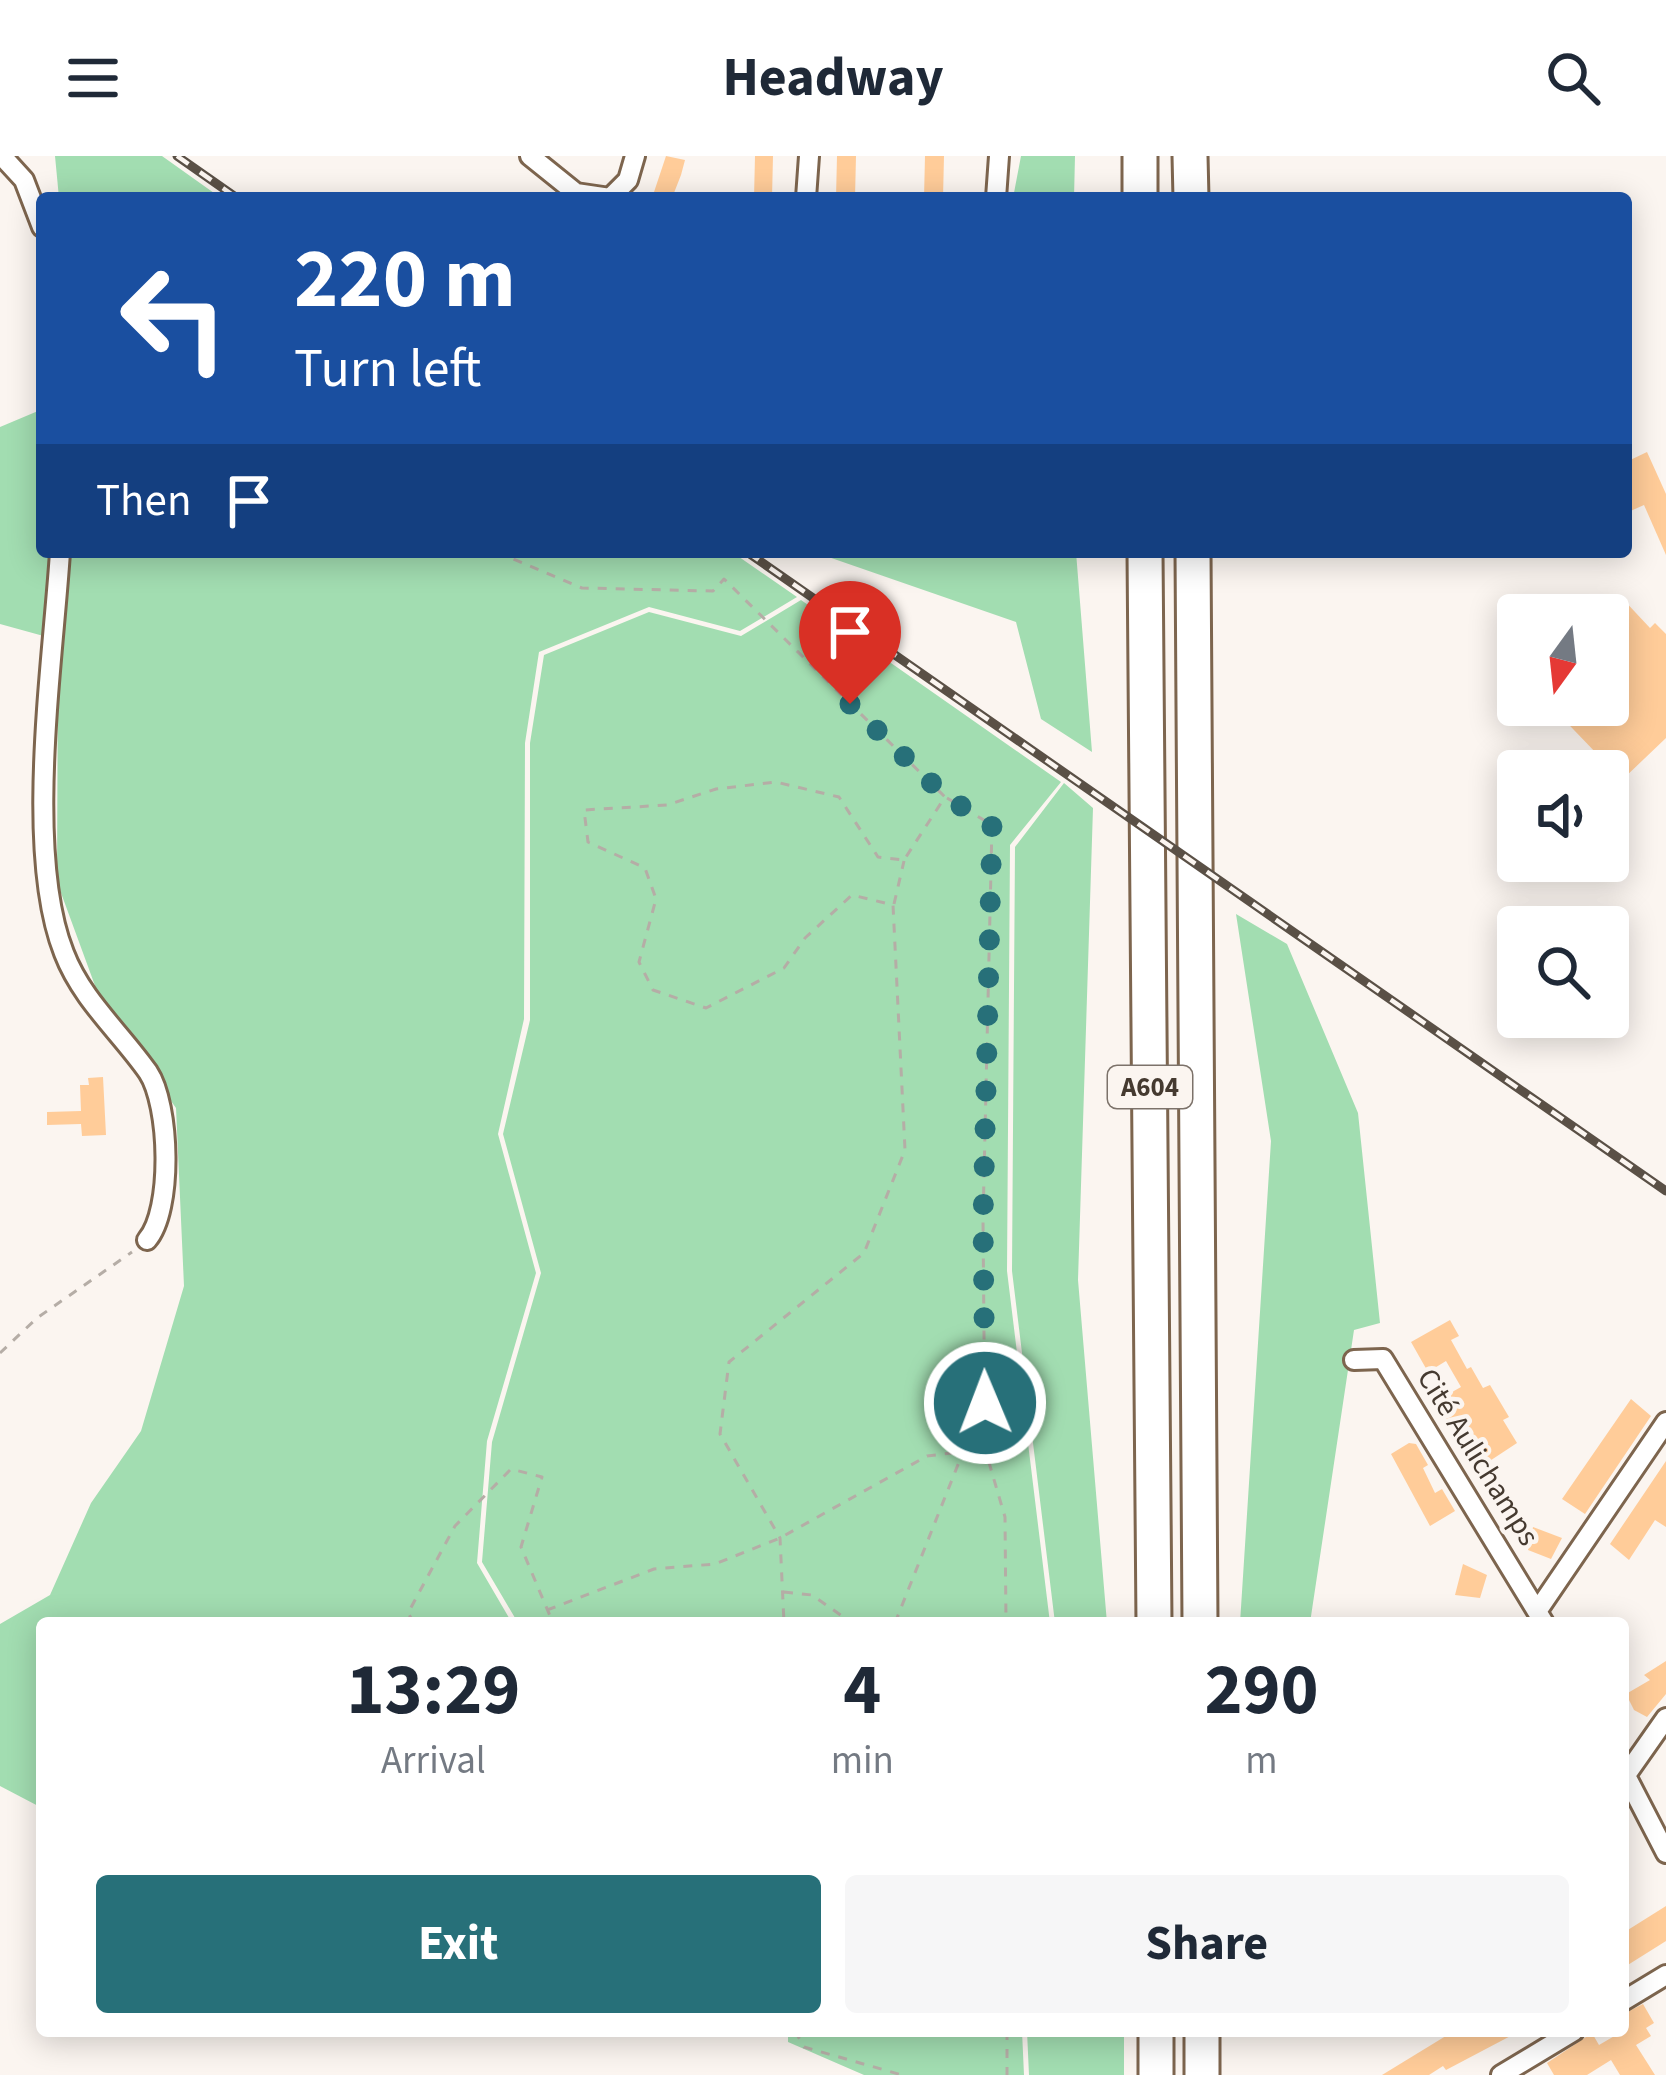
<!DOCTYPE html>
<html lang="en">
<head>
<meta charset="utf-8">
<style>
	body { margin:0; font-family:"Source Sans 3",sans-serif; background:#f6f6f7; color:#1f2937; height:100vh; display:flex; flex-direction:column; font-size:45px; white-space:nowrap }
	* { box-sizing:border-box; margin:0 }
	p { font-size:39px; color:#747a83 }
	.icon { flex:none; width:66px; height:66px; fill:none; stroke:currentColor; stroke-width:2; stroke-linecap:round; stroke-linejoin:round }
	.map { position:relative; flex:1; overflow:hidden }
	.side { position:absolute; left:36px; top:1461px; width:1593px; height:420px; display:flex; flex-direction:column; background:#fff; border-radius:12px; box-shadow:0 6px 30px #0003 }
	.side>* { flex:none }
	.hud { position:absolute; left:36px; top:36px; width:1596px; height:366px; border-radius:12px; box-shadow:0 6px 30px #0003; background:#1a4fa0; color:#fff; overflow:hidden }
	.needle { width:78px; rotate:195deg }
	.fabs { position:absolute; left:1497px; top:438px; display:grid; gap:24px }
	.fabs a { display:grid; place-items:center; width:132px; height:132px; border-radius:12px; background:#fff; box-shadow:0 6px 30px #0003; font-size:60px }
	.pin { position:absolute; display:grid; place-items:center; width:102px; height:102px; color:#fff; margin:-123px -51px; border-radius:50% 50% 50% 0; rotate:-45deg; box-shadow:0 0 12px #0007 }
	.pin .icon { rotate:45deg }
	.me { position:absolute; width:132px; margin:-66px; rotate:359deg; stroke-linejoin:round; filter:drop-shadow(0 0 9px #0008) }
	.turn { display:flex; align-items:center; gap:42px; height:252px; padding:0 60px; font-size:54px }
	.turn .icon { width:156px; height:156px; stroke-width:2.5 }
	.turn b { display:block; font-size:84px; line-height:102px }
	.then { display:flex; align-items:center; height:114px; padding:0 60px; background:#0003; gap:24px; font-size:45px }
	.eta { display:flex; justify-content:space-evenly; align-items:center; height:204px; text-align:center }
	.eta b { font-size:72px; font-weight:700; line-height:84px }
	.cta { display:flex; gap:24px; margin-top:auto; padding:24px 60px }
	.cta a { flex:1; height:138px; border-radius:12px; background:#277079; color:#fff; font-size:48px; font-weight:700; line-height:138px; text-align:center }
	.cta a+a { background:#f6f6f7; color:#1f2937 }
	header { display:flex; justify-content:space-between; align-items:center; height:156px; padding:0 60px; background:#fff; font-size:54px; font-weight:700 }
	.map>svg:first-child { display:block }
	.green { fill:#a2ddb1 }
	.building { fill:#fc9 }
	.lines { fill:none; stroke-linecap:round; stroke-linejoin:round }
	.minor-casing { stroke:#7d654e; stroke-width:24 }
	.motorway-casing { stroke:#7d654e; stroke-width:39 }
	.path { stroke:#b5ada6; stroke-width:3; stroke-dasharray:9 9; stroke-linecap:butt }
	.minor { stroke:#fff; stroke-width:18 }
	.motorway { stroke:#fff; stroke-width:33 }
	.rail-casing { stroke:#5a5046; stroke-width:9 }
	.rail { stroke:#fbf5f0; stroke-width:4.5; stroke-dasharray:14; stroke-linecap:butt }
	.route { stroke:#277079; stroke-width:21; stroke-dasharray:0 37.8 }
	.labels { text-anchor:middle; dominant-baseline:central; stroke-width:9; stroke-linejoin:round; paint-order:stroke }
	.shield { fill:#fbf5f0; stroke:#7c726a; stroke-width:3 }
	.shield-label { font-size:27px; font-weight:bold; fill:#453a30 }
	.street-label { font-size:30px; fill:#453a30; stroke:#fbf5f0 }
</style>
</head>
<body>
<header><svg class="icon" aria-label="menu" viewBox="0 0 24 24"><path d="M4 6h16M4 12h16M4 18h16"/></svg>Headway<svg class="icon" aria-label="search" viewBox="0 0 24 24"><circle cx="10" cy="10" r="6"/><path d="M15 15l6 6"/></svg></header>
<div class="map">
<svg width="1666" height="1919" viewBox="0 0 1666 1919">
	<rect width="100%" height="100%" fill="#fbf5f0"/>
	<path class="green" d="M55 0H162L221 42H59Z
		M1021 0H1075L1074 42H1013Z
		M42 218V396H732L797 441 740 475 649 451 539 496 525 587 524 863 498 978 536 1117 487 1285 477 1407 512 1467H42V1652L0 1630V1468L50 1439 91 1347 141 1275 184 1130 176 952 101 846 57 726 58 484 0 468V271L38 255Z
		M814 396H1076L1092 596 1041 563 1016 466Z
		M801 444 1061 626 1010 689 1007 1115 1050 1467H518L482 1406 492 1286 541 1117 503 978 530 864V587L544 499 649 456 741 480Z
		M1064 627 1093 652 1078 1124 1107 1467H1055L1012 1115 1015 691Z
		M1236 758 1287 788 1358 957 1380 1167 1354 1174 1310 1467H1240L1271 985Z
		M788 1875H1022L1024 1919H864L788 1886Z
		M1027 1875H1124V1919H1029Z"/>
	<path class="building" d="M666 0 685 4 681 19 672 42H652Z
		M755 0H773L772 42H754Z
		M837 0H856L855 42H836Z
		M925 0H944L943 42H924Z
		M1647 296 1666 338V399L1644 349 1626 357V306Z
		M1621 441 1650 472 1655 467 1666 478V582L1622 624 1550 549H1627L1608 529V454Z
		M103 921 106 979 82 980 81 968 47 969V956L81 955 80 929H89L88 922Z
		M1450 1164 1459 1180 1451 1184 1467 1213 1471 1211 1483 1232 1490 1229 1509 1261 1503 1264 1517 1287 1476 1314 1436 1245 1461 1231 1446 1205 1428 1216 1411 1186Z
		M1631 1243 1651 1260 1585 1358 1562 1343Z
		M1409 1287 1416 1288 1428 1309 1423 1312 1435 1337 1442 1333 1455 1355 1430 1370 1391 1298Z
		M1666 1305V1371L1655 1364 1629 1404 1610 1388Z
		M1533 1371 1562 1382 1551 1403 1528 1394Z
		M1463 1408 1487 1419 1480 1442 1455 1439Z
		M1666 1505V1538L1647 1561 1634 1554 1626 1538 1650 1524 1644 1519Z
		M1666 1750V1785L1623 1812V1777Z
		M1643 1848 1654 1867 1646 1872 1651 1880 1636 1889 1655 1919H1620L1611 1904 1587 1919H1554L1547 1907 1592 1877 1599 1889 1623 1875V1858Z
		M1454 1875H1520L1446 1914 1443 1910 1429 1919H1382Z"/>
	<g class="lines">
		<defs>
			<path id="minor" d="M2 0 24 24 42 71
				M530 0 576 37 610 42 628 24 635 0
				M806 42 809 0
				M996 42 999 0
				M60 396C53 506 24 696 64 797 82 844 120 876 148 916 170 949 173 1054 147 1084
				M1354 1204 1383 1203 1544 1467
				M1538 1454 1666 1266
				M1623 1614 1666 1697
				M1626 1619 1666 1562
				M1623 1845 1666 1819
				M1501 1919 1574 1875"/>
			<path id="motorway" d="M1140 0V42
				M1190 0 1191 42
				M1145 396 1154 1467
				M1193 396 1200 1467
				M1156 1875V1919
				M1202 1875V1919"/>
		</defs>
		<use href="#minor" class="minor-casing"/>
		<use href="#motorway" class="motorway-casing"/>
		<path class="path" d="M497 396 582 432 713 435 724 423 945 641 904 704 878 701 839 641 776 626 716 633 667 649 584 654 588 686 645 712 656 743 639 806 653 834 706 852 784 812 805 782 852 739 893 749 905 994 864 1097 729 1206 720 1278 780 1382 784 1467
			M947 642 992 669 983 1064 985 1293
			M894 748 904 705
			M0 1197 37 1162 132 1096
			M784 1436 812 1439 852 1467
			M547 1454 654 1413 715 1408 780 1382 927 1300 985 1293 1005 1361 1006 1467
			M414 1467 408 1457 455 1370 511 1313 542 1321 521 1391 553 1467
			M895 1467 963 1296
			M795 1875 804 1891 902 1919
			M1007 1875V1919"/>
		<use href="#minor" class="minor"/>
		<use href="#motorway" class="motorway"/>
		<defs>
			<path id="rail" d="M177 0 237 42
				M747 396 1666 1035"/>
		</defs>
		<use href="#rail" class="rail-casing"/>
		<use href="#rail" class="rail"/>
	</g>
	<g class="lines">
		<path class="route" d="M850 548 946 641 992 669 983 1064 985 1247"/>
	</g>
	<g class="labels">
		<rect class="shield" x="1108" y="910" width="84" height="42" rx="9"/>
		<g class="shield-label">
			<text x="1150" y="931">A604</text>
		</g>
		<g class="street-label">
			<text transform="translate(1478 1301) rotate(58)">Cité Aulichamps</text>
		</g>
	</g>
</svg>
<div class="fabs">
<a><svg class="needle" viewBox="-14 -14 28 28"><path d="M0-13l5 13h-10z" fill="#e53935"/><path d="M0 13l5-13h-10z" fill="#747a83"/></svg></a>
<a><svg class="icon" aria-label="sound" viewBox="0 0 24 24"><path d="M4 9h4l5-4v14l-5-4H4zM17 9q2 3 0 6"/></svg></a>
<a><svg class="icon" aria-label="search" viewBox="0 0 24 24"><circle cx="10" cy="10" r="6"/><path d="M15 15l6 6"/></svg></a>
</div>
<div class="pin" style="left:850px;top:548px;background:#d93025"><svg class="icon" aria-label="arrive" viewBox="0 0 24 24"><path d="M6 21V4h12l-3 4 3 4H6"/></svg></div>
<svg class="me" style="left:985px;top:1247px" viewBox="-20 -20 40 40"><circle r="17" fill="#277079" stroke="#fff" stroke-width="3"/><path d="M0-11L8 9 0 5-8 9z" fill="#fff"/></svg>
<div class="hud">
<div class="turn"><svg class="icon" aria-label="left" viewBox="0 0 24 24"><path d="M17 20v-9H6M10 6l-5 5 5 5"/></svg><div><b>220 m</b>Turn left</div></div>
<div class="then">Then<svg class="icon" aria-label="arrive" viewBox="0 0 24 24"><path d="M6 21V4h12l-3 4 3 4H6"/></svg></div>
</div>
<section class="side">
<div class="eta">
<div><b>13:29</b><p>Arrival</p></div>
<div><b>4</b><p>min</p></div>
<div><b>290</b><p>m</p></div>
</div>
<div class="cta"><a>Exit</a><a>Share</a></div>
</section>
</div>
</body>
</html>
